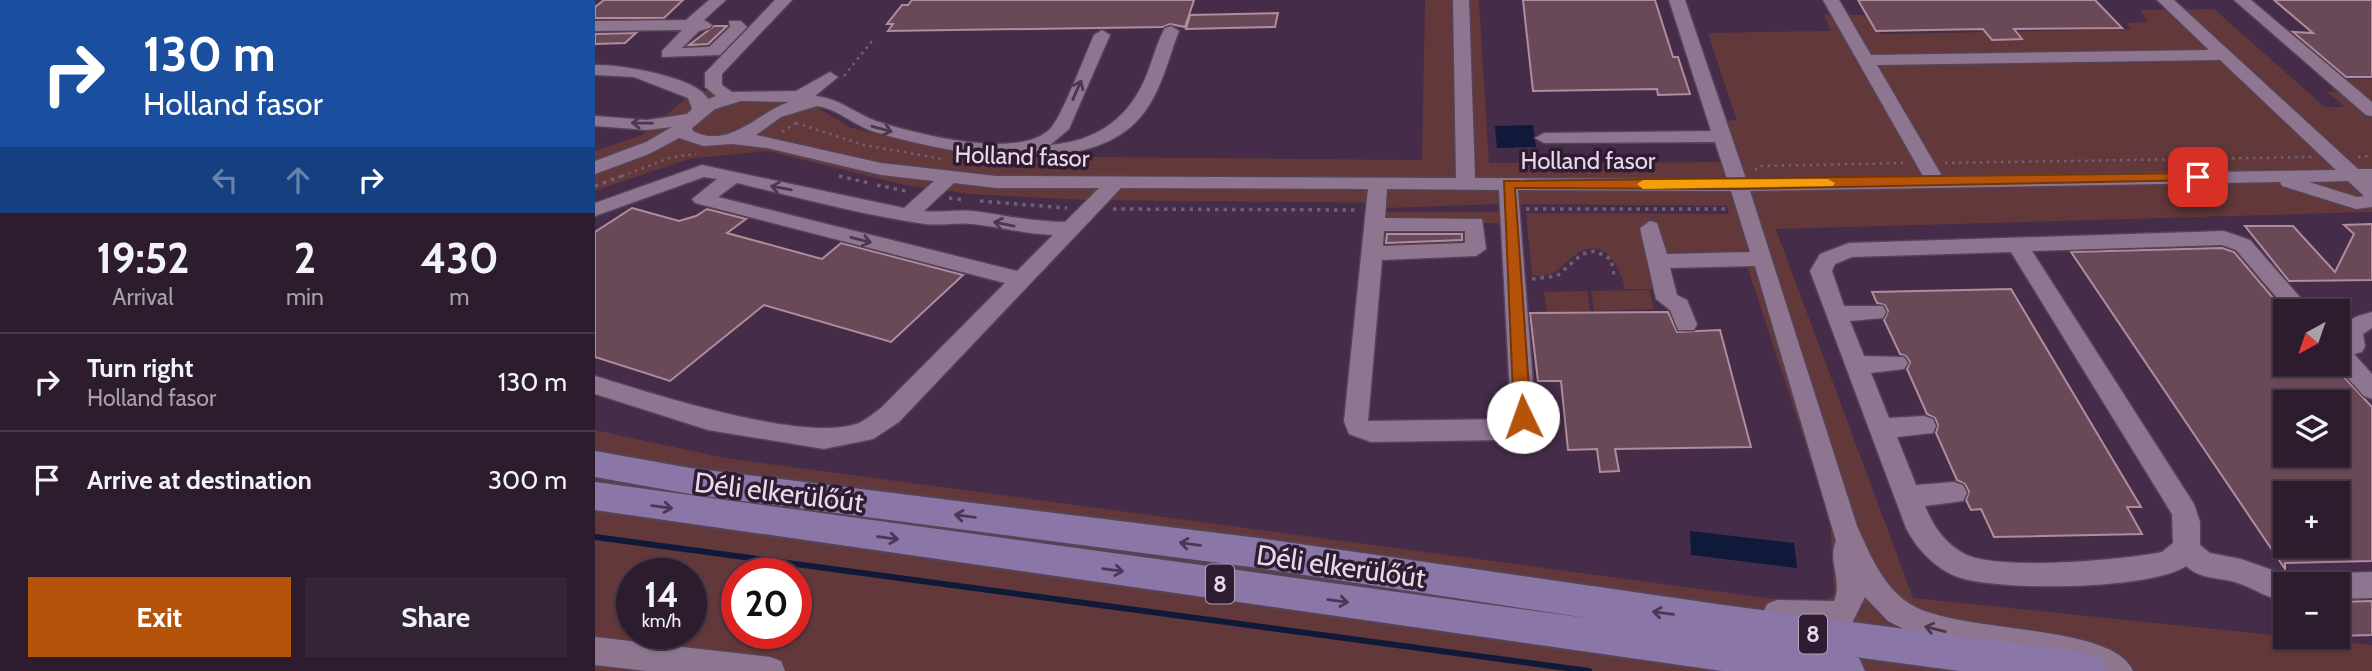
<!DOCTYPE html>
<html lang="en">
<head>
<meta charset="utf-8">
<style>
	body { margin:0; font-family:Cabin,sans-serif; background:#342536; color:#f1f3f6; height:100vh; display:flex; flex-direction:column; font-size:26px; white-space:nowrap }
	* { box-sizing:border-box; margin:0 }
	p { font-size:23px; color:#a6a1aa }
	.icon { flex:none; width:38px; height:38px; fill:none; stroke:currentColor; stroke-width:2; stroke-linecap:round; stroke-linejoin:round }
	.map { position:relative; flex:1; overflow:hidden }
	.sheet { display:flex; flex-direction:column; background:#2c1c2e; width:595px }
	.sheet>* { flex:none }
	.hud { background:#1a4fa0; color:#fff; overflow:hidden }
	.needle { width:46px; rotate:220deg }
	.fabs { position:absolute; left:1678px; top:299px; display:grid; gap:14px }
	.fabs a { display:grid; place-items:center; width:77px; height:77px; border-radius:0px; background:#2c1c2e; box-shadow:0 2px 5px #0004,0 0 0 2px #483a4a; font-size:35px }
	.speed { position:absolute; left:21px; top:558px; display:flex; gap:14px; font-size:35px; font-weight:700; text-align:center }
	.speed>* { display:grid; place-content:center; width:91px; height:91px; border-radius:50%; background:#2c1c2e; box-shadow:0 2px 5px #0004,0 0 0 2px #483a4a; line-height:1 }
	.speed small { font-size:18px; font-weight:400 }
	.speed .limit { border:10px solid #d22; background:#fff; color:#111 }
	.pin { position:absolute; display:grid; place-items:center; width:60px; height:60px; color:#fff; margin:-30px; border-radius:14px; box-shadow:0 4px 10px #0006 }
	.me { position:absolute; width:77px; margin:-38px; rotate:357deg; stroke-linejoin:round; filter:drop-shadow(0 0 5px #0008) }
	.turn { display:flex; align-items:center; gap:24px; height:147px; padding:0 28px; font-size:32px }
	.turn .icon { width:91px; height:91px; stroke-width:2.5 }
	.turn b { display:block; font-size:49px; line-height:60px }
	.lanes { display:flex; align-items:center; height:66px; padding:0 28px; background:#0003; justify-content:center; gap:35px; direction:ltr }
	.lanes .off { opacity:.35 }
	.eta { display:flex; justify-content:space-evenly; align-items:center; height:119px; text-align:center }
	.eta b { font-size:42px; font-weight:700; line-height:49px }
	.action { display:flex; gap:14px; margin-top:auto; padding:14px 28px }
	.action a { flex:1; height:80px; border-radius:0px; background:#b45309; color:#fff; font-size:28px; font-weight:700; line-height:80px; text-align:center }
	.action a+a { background:#342536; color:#f1f3f6 }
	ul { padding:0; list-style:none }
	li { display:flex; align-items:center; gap:21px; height:98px; padding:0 28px; border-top:2px solid #483a4a }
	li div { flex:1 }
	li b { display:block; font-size:26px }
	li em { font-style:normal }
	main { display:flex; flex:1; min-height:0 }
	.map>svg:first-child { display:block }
	.built { fill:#452d49; fill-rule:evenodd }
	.green { fill:#63383b; fill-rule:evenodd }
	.water { fill:#11193a }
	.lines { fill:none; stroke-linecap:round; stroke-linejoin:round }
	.stream { stroke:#11193a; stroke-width:6 }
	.building { fill:#694958; stroke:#b08c9d; stroke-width:2; fill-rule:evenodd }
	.minor-casing { stroke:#554356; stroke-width:3 }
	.major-casing { stroke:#554356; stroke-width:4 }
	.path-far1 { stroke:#715f74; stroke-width:2.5; stroke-dasharray:2.5 4.5; stroke-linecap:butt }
	.path { stroke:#715f74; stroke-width:3.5; stroke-dasharray:3.5 5; stroke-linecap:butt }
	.minor { fill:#8e7691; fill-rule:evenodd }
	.major { fill:#8a76a7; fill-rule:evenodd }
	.oneway { stroke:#4c374e }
	.oneway2 { stroke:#4b3755 }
	.route { fill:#b45309; stroke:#753606; stroke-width:2 }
	.slow { fill:#f59e0b }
	.labels { text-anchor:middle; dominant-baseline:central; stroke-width:7; stroke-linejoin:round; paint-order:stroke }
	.shield { fill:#301c32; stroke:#b1a1b2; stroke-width:2 }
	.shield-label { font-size:23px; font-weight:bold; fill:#e8dae9 }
	.street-label { font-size:24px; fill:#e8dae9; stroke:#301c32 }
	.near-street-label { font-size:28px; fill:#e8dae9; stroke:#301c32 }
</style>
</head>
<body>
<main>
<section class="sheet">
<div class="hud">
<div class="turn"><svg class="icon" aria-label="right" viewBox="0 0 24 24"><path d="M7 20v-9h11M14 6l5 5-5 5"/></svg><div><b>130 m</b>Holland fasor</div></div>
<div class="lanes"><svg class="icon off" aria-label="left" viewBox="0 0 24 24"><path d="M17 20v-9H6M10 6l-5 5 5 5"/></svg><svg class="icon off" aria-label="ahead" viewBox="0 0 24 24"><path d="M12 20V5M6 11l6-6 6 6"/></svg><svg class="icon" aria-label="right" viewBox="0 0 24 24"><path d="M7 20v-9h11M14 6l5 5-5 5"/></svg></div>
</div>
<div class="eta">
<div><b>19:52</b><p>Arrival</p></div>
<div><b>2</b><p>min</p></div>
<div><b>430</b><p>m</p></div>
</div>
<ul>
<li><svg class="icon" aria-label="right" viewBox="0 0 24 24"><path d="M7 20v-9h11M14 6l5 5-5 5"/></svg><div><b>Turn right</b><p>Holland fasor</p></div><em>130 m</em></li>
<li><svg class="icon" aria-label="arrive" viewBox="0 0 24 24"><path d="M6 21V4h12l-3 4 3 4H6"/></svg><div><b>Arrive at destination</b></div><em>300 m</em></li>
</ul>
<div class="action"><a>Exit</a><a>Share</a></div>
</section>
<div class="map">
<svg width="1777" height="671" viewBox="0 0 1777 671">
	<rect width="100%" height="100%" fill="#3a263d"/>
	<path class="built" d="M0 0H830L828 160 400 156 343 149 254 127 196 91H110L90 99 47 135 0 151Z
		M884 0H1777V79H1750L1764 92H1733L1751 107H1730L1619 9 1545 11 1554 22 1531 23 1537 29 1286 34 1277 15H1229L1237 31 1143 121H1133L1146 162 894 164Z
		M172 151 309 185 375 194 488 200 1132 206 1235 519 1239 595 1225 605 883 562 130 458 0 430V191L94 159Z
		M1777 212V645L1699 637H1743V584H1690V636L1317 599 1181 228ZM1690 312H1743V364H1690ZM1690 402H1743V455H1690ZM1690 494H1743V546H1690Z"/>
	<path class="green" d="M830 0H884L894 163 1145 162 1133 121 1142 120 1113 33 1236 31 1229 15H1277L1286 34 1536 29 1531 23 1553 22 1545 10 1619 9 1730 107H1750L1732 92 1763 91 1749 79H1777V212L1181 229 1318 598 1777 645V671H0V430L130 458 1225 605 1239 595 1235 519 1149 257 1072 255 1062 225H1045L1059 289H1030C1026 268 1010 236 983 253 965 264 962 280 937 275L931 213 1134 214 1132 206 907 204 790 208V203L488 200 375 194 309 185 172 151 94 159 0 191V151L47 135 90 99 110 91H196L254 127 343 149 400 156 827 160ZM37 574H96V634H37ZM142 574H201V634H142Z
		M786 212H911L912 223H785Z
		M1054 290 1059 309 999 311 996 291Z
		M992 291 995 311 952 312 949 292Z"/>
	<path class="water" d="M938 125 941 147 902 148 900 126Z
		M1095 531 1199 543 1202 568 1096 555Z"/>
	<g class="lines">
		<path class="stream" d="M0 537 994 671"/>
	</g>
	<path class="building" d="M9 0H88L69 18H0V7Z
		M317 0H599L590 27 575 24 568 27 293 31 298 24H292L307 5H313Z
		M928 0H1060L1078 57H1083L1095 94 1063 95 1062 89 938 91Z
		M1263 0H1500L1527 28 1419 29 1427 39 1397 40 1388 29 1281 31Z
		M1679 0H1777V77H1751L1698 32 1718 33Z
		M683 13 680 27 591 29 595 15Z
		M119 26H132L113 44 94 45Z
		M41 33 30 43 0 44V34Z
		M37 208 84 221 101 216 112 209 151 219 132 233 227 259 246 243 368 275 296 342 169 305 75 381 0 357V232Z
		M1777 224V280L1694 281 1650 226H1698L1740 272 1759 234 1749 225Z
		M792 234H867V240L791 243Z
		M1627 248 1639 252 1690 312V364H1737L1777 407V561L1690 563V569L1476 252ZM1690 402H1743V455H1690ZM1690 494H1743V546H1690Z
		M1416 289 1546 507H1532L1547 534 1399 537 1386 509 1376 510 1371 500 1374 492 1370 484 1362 480 1341 433 1343 425 1340 418 1332 414 1312 369 1315 362 1311 356 1305 354 1289 320 1293 311 1290 305 1282 303 1277 292Z
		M1073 312 1082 332 1125 330 1156 447 1020 449 1024 471 1005 472 1002 449 973 450 966 381H943L935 313Z
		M1777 601V635L1743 636V602Z"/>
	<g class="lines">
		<defs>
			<path id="minor" d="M114 0H131L109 20 117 25 115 28 104 31 87 48 114 47 135 27 134 21H146L152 27 125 55 67 57V51L87 30 0 31V21L91 20Z
				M180 0H197L127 74V85L137 92 201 91 235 72 243 77 220 96C245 98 262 115 284 122 322 134 426 161 456 128 468 114 490 55 499 35L507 30 515 35 474 129 455 145C502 141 535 118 552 74 558 59 562 42 570 28L576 26 584 31C572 62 565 98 541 122 485 179 349 153 280 132 260 126 243 109 222 106L186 117 161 135 286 163 401 176 861 178 858 0H874L880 178 1132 179 1120 142 949 143 940 138 949 133 1116 131 1074 0H1090L1151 179 1328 176 1228 0H1244L1276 55 1614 50 1562 0H1579L1763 169H1777V207L1761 209 1687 186 1685 182 1155 191 1262 526C1275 554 1287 586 1315 604 1365 635 1517 622 1538 671H1499L1338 644 1293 621 1270 597 1257 623C1233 633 1196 632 1172 622L1168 613 1172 604 1182 600 1239 601C1248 581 1232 560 1241 541L1160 266 1075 268 1082 295 1092 300 1102 324 1099 330H1083L1075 310 1061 299 1045 228 1055 221 1062 223 1072 254 1155 252 1136 191 923 190 939 396 937 425 934 432 911 440 776 442 754 434 749 421 773 189 526 188 304 422 278 439 229 449 113 430 0 394V376C56 393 211 444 264 423 271 420 279 413 286 408L410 283 100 203 97 199 122 179 109 177 0 216V203L107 165 309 208 339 181 286 175 172 148 137 144 108 146 84 138 54 154 0 174V161L51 142 77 127 52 130 0 126V116L52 120 92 114 97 109 93 98 39 77 0 75V65C24 64 103 77 113 99L121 96 110 87V73ZM1625 60 1741 170 1347 176 1282 65ZM146 101 194 102C163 112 134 150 98 131L97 128 120 109ZM1753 181 1769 196 1762 197 1714 182ZM142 183C205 198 267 215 330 224 347 226 363 222 378 224 405 227 430 234 458 235L422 271 123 197ZM359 183 401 188H504L470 222C438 222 409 215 378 211 362 209 346 213 329 211ZM792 189 904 190 915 396 913 419 773 421 787 260 881 256 891 249 887 219 790 218ZM789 231H870V243L788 246Z
				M1639 0H1656L1777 102V116L1771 115Z
				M1629 231 1655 240 1718 312H1694L1641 250 1627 245 1437 251 1599 504 1605 522V545L1615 553 1646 559 1700 578 1703 584H1690V600C1674 600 1659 588 1643 583 1625 577 1606 580 1591 566 1557 590 1399 592 1360 576 1339 567 1321 548 1311 528L1215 271 1225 254 1254 243ZM1416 252 1577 514 1578 543 1567 552C1529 560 1403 571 1370 554 1350 544 1338 526 1330 506L1368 501 1372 493 1368 485 1359 482 1321 485 1302 437 1338 433 1341 426 1338 419 1329 416 1294 418 1276 373 1309 369 1313 363 1309 357 1269 356 1255 321 1288 318 1291 312 1288 306H1249L1237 271 1240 264 1257 257Z
				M1777 312V328L1768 334 1770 346 1767 352 1759 354 1777 374V399L1769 396 1740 364H1743V344L1747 345 1745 332C1753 318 1762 316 1777 312Z
				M1777 572V598L1743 599V584H1730L1733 577 1743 573Z
				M0 637 175 657 186 661 190 671H51L0 665Z"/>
			<path id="major" d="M0 451 95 468 663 538 1136 606 1493 653 1506 658 1512 671H1364L1260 657 1264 658 1270 671H1127L0 510V482L999 619 663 568 95 494 0 477Z"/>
		</defs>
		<use href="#minor" class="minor-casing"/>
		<use href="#major" class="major-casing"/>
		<path class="path-far1" d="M249 76 277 41
			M201 123 269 145 348 159
			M187 132 201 123
			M1763 157 1777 156
			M1350 163 1717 157
			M1160 170 1165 166 1311 163
			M27 176 77 157 101 154"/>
		<path class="path" d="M244 176 274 183
			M282 185 315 192
			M0 186 32 174
			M354 198 371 200
			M385 201 472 208
			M518 209 762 210
			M931 209H1133
			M937 279 962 276 987 254 1000 251 1016 259 1019 275"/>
		<use href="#minor" class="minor"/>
		<use href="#major" class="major"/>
	</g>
	<defs><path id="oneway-shaft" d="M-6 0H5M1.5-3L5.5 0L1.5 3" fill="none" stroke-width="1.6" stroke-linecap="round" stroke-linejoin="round" transform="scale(1.75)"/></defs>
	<g class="oneway">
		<use href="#oneway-shaft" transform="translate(482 90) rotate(-66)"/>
		<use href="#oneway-shaft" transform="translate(47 123) rotate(-179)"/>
		<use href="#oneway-shaft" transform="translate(287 129) rotate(15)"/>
		<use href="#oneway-shaft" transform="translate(186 188) rotate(-170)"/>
		<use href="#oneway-shaft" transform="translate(409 224) rotate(-169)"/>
		<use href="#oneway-shaft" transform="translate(266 240) rotate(14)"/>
		<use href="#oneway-shaft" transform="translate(1340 629) rotate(-166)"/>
	</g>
	<g class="oneway2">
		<use href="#oneway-shaft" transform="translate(67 507) rotate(8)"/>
		<use href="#oneway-shaft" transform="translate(370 516) rotate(-173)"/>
		<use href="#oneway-shaft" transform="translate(293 538) rotate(8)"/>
		<use href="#oneway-shaft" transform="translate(595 544) rotate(-173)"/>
		<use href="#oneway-shaft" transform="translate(518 570) rotate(8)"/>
		<use href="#oneway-shaft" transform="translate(743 601) rotate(8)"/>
		<use href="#oneway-shaft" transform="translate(1068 613) rotate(-172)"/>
	</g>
	<path class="route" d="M1603 173 1608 174V180L1144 189 920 188 936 417 928 424 919 417 909 181Z"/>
	<path class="slow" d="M1233 179 1240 183 1238 186 1048 189 1042 184 1048 180Z"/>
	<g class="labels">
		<g class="shield">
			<rect x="611" y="564.5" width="28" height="39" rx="5"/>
			<rect x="1204" y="614.5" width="28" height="39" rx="5"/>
		</g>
		<g class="shield-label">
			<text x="625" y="584">8</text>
			<text x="1218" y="634">8</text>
		</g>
		<g class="street-label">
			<text transform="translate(427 156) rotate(2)">Holland fasor</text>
			<text x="993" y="160">Holland fasor</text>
		</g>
		<g class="near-street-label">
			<text transform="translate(184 492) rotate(7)">Déli elkerülőút</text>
			<text transform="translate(746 566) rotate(8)">Déli elkerülőút</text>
		</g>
	</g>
</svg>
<div class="fabs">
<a><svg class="needle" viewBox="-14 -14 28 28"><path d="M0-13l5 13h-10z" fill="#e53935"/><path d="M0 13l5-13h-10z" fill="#a6a1aa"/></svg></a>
<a><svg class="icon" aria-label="layers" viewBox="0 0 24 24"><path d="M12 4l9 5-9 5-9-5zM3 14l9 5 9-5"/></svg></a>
<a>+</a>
<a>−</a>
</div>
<div class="speed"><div>14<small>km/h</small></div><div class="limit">20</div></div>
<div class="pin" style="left:1603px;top:177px;background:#d93025"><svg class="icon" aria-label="arrive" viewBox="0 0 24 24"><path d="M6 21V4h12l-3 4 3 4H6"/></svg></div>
<svg class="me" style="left:928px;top:417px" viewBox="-20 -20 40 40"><circle r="19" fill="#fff"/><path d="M0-13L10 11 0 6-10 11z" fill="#b45309"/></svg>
</div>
</main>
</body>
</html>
